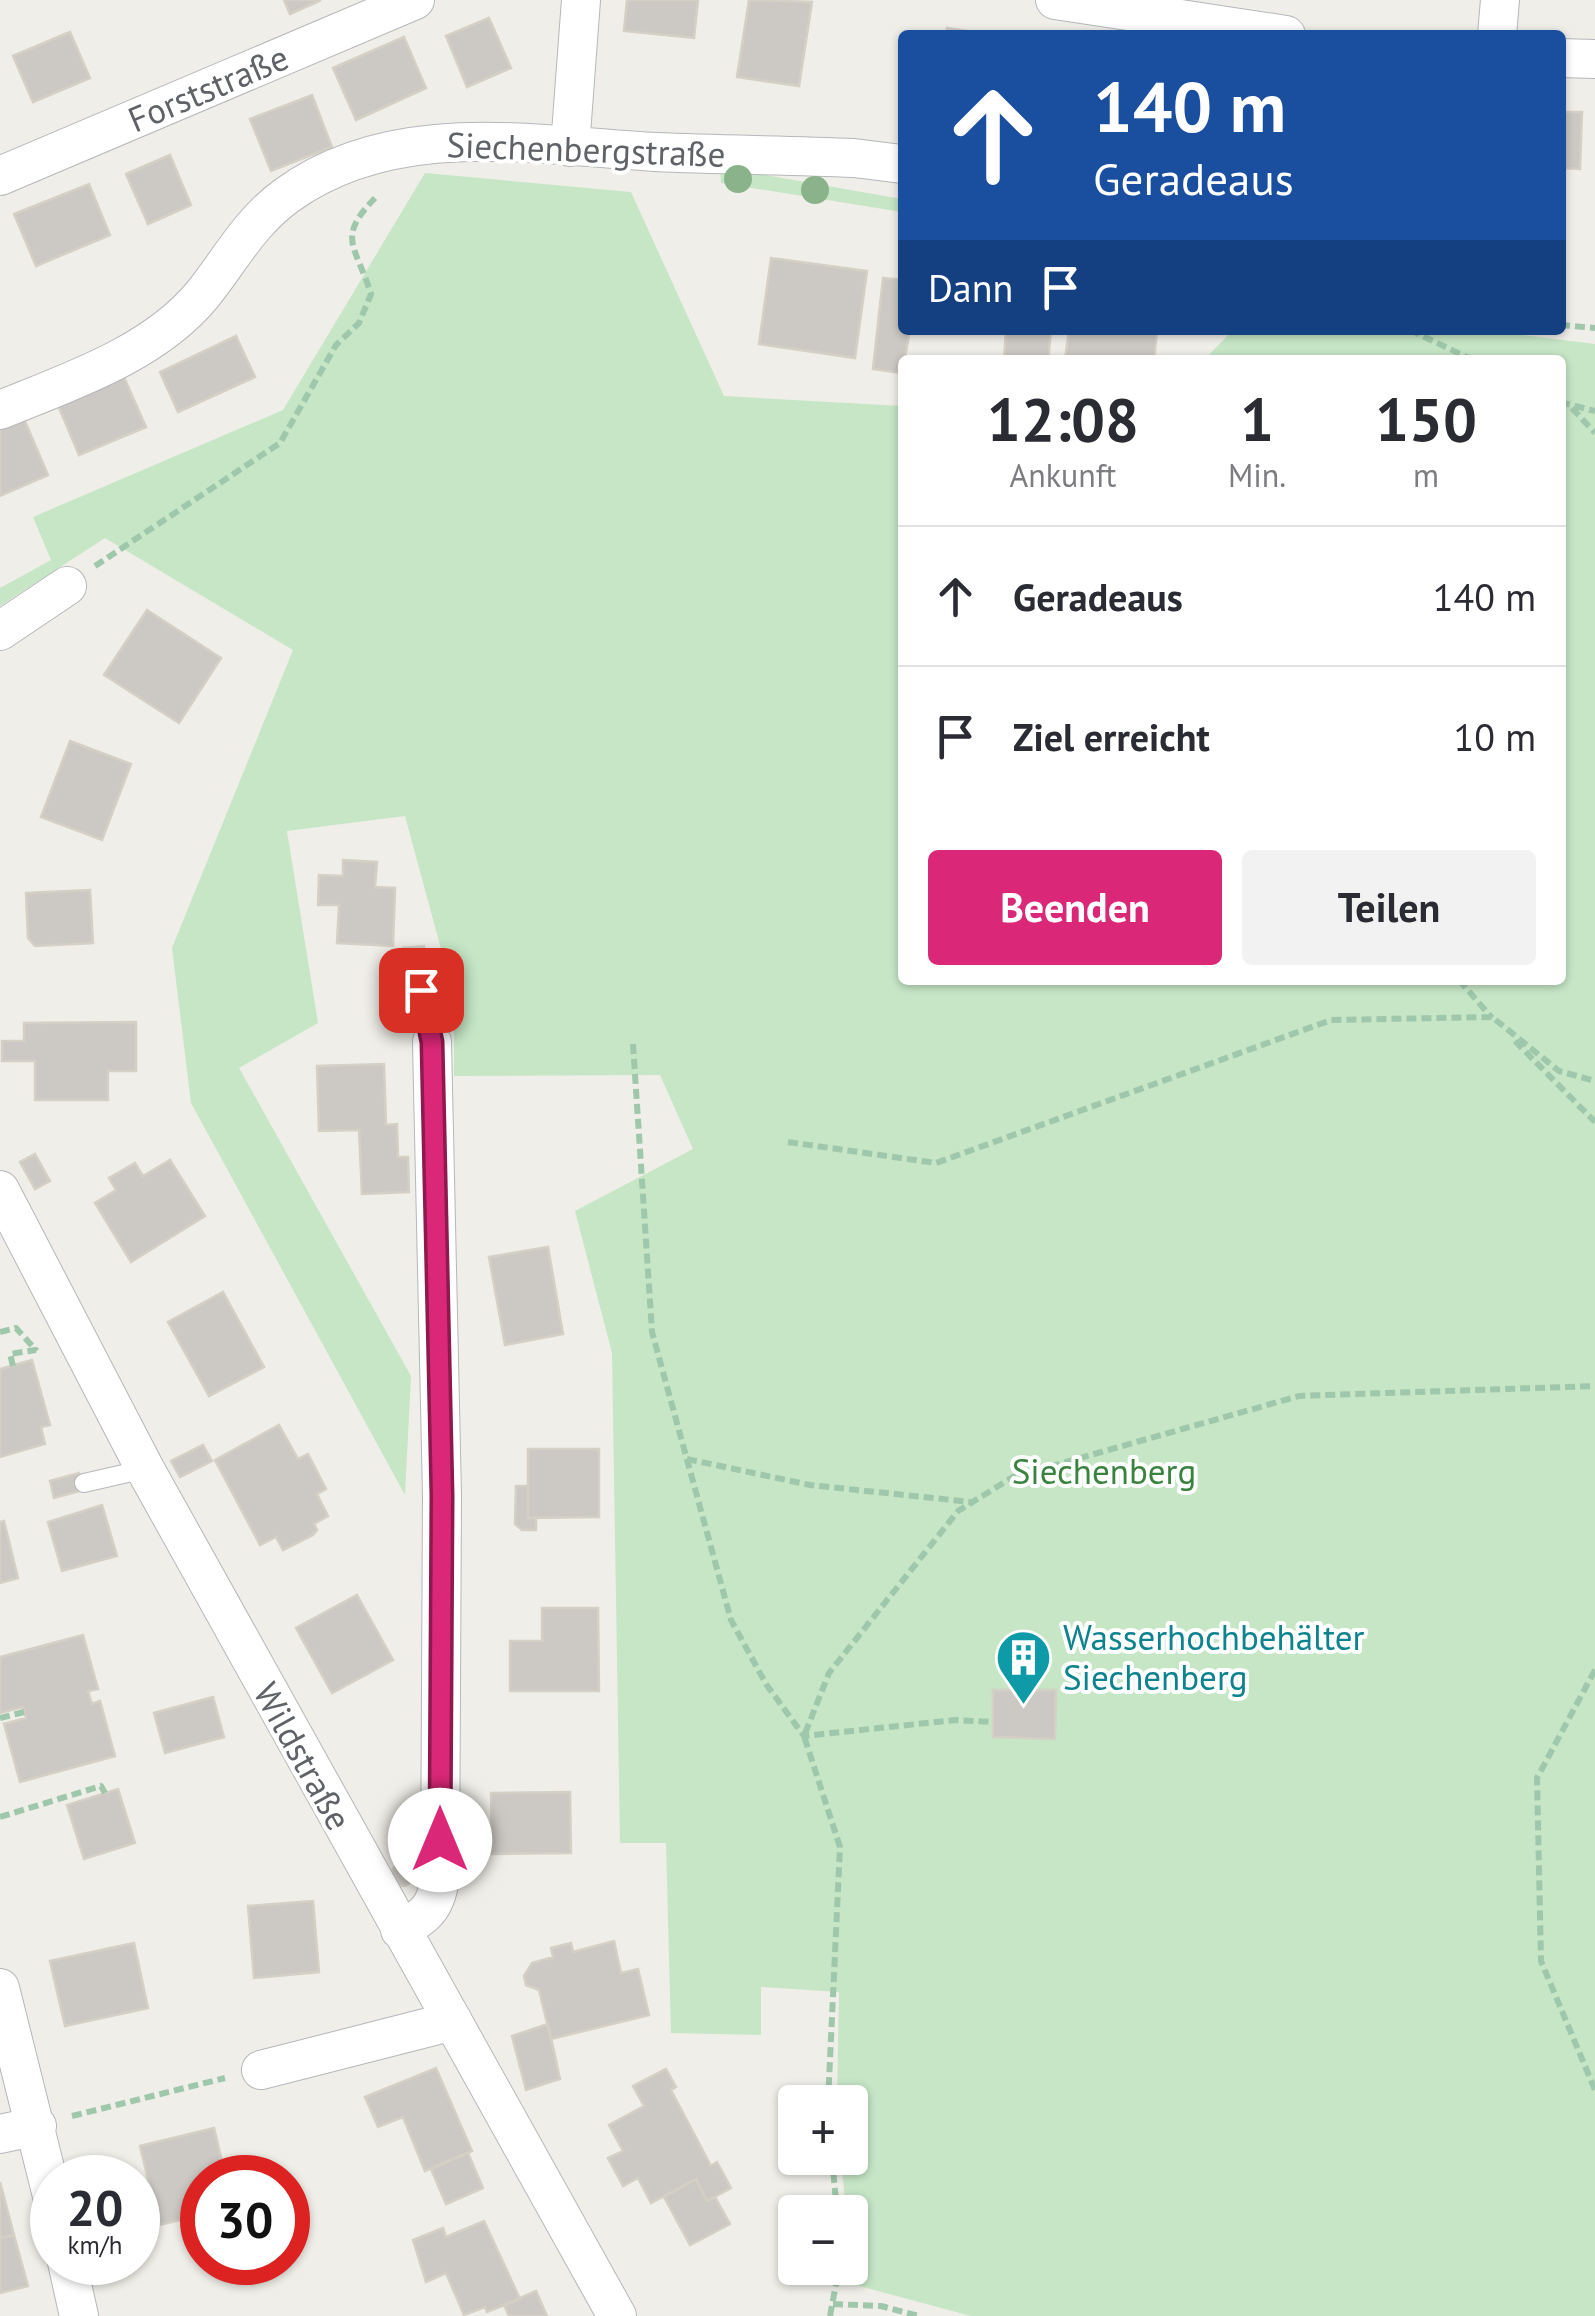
<!DOCTYPE html>
<html lang="de">
<head>
<meta charset="utf-8">
<style>
	body { margin:0; font-family:"PT Sans",sans-serif; background:#f2f2f3; color:#2b2b33; height:100vh; display:flex; flex-direction:column; font-size:38px; white-space:nowrap }
	* { box-sizing:border-box; margin:0 }
	p { font-size:32px; color:#7c7c81 }
	.icon { flex:none; width:55px; height:55px; fill:none; stroke:currentColor; stroke-width:2; stroke-linecap:round; stroke-linejoin:round }
	.map { position:relative; flex:1; overflow:hidden }
	.details { position:absolute; left:898px; top:355px; width:668px; height:630px; display:flex; flex-direction:column; background:#fff; border-radius:10px; box-shadow:0 2px 8px #0004 }
	.details>* { flex:none }
	.guide { position:absolute; left:898px; top:30px; width:668px; height:305px; border-radius:10px; box-shadow:0 2px 8px #0004; background:#1a4fa0; color:#fff; overflow:hidden }
	.buttons { position:absolute; left:778px; top:2085px; display:grid; gap:20px }
	.buttons a { display:grid; place-items:center; width:90px; height:90px; border-radius:10px; background:#fff; box-shadow:0 2px 8px #0004; font-size:50px }
	.speed { position:absolute; left:30px; top:2155px; display:flex; gap:20px; font-size:50px; font-weight:700; text-align:center }
	.speed>* { display:grid; place-content:center; width:130px; height:130px; border-radius:50%; background:#fff; box-shadow:0 2px 8px #0004; line-height:1 }
	.speed small { font-size:25px; font-weight:400 }
	.speed .limit { border:15px solid #d22; background:#fff; color:#111 }
	.pin { position:absolute; display:grid; place-items:center; width:85px; height:85px; color:#fff; margin:-42px; border-radius:20px; box-shadow:0 5px 15px #0006 }
	.me { position:absolute; width:110px; margin:-55px; rotate:0deg; stroke-linejoin:round; filter:drop-shadow(0 0 8px #0008) }
	.turn { display:flex; align-items:center; gap:35px; height:210px; padding:0 30px; font-size:45px }
	.turn .icon { width:130px; height:130px; stroke-width:2.5 }
	.turn b { display:block; font-size:70px; line-height:85px }
	.then { display:flex; align-items:center; height:95px; padding:0 30px; background:#0003; gap:20px; font-size:38px }
	.eta { display:flex; justify-content:space-evenly; align-items:center; height:170px; text-align:center }
	.eta b { font-size:60px; font-weight:700; line-height:70px }
	.action { display:flex; gap:20px; margin-top:auto; padding:20px 30px }
	.action a { flex:1; height:115px; border-radius:10px; background:#db2777; color:#fff; font-size:40px; font-weight:700; line-height:115px; text-align:center }
	.action a+a { background:#f2f2f3; color:#2b2b33 }
	ul { padding:0; list-style:none }
	li { display:flex; align-items:center; gap:30px; height:140px; padding:0 30px; border-top:2px solid #e1e1e2 }
	li div { flex:1 }
	li b { display:block; font-size:38px }
	li em { font-style:normal }
	.map>svg:first-child { display:block }
	.green { fill:#c6e6c6 }
	.building { fill:#ccc9c4; stroke:#d5d0c6; stroke-width:2.5 }
	.lines { fill:none; stroke-linecap:round; stroke-linejoin:round }
	.service-casing { stroke:#b5b7bb; stroke-width:20 }
	.minor-casing { stroke:#b5b7bb; stroke-width:40 }
	.path { stroke:#9fc7ab; stroke-width:6; stroke-dasharray:10 5; stroke-linecap:butt }
	.service { stroke:#fff; stroke-width:18 }
	.minor { stroke:#fff; stroke-width:38 }
	.tree { fill:#8bb38b }
	.route-casing { stroke:#8e194d; stroke-width:25 }
	.route { stroke:#db2777; stroke-width:18 }
	.labels { text-anchor:middle; dominant-baseline:central; stroke-width:8; stroke-linejoin:round; paint-order:stroke }
	.street-label { font-size:35px; fill:#5f6267; stroke:#fff }
	.park-label { font-size:35px; fill:#39833f; stroke:#fff }
	.culture-label { font-size:35px; fill:#0d838f; stroke:#fff; text-anchor:start }
</style>
</head>
<body>
<div class="map">
<svg width="1595" height="2316" viewBox="0 0 1595 2316">
	<rect width="100%" height="100%" fill="#f0eee8"/>
	<path class="green" d="M720 167 902 199V212L721 183Z
		M425 173 631 192 724 396 902 406V980H1560V360H1204L1233 330H1483L1595 344V2316H971L852 2284 850 2212H846L841 2158H850V2102H837L839 1992 761 1987V2035L671 2033 666 1843H620L612 1353 575 1211 693 1149 660 1075 454 1076V997L405 816 287 831 318 1023 239 1068 411 1376 405 1495 191 1103 172 948 293 650 105 538 0 606V588L51 560 33 517 283 410Z"/>
	<path class="building" d="M284 0H321L290 14Z
		M627 0H698L694 38 624 31Z
		M749 0 812 2 799 86 737 77Z
		M489 18 511 68 467 87 446 36Z
		M947 28 993 35H946Z
		M70 32 90 78 33 102 13 56Z
		M404 37 426 88 356 120 333 68Z
		M312 95 332 147 271 171 250 119Z
		M1560 112H1582L1580 169 1560 168Z
		M170 155 191 205 148 224 126 174Z
		M89 184 110 235 36 266 14 214Z
		M771 258 867 271 855 358 759 344Z
		M883 278 902 280V330H910L902 373 873 369Z
		M1006 330H1051L1048 360H1004Z
		M1069 330H1157L1154 360H1065Z
		M236 336 255 377 178 412 160 372Z
		M123 375 146 427 79 455 57 403Z
		M24 419 48 475 0 496V429Z
		M147 610 221 658 179 723 104 675Z
		M70 741 131 764 102 840 41 817Z
		M343 860 377 862 375 887 395 888 393 946 337 943 339 905H318L319 875 343 876Z
		M90 890 93 943 35 946 28 938 26 893Z
		M424 946 426 978 406 980 403 948Z
		M136 1022V1071H108V1100H35V1061H2V1041H24V1023Z
		M384 1064 386 1125 397 1124 398 1157H408L409 1192 362 1194 359 1130 319 1131 317 1066Z
		M35 1154 50 1181 35 1189 20 1162Z
		M170 1160 205 1216 131 1262 95 1203 116 1190 109 1178 135 1163 143 1176Z
		M548 1247 563 1334 505 1345 489 1257Z
		M223 1292 264 1367 209 1396 168 1322Z
		M32 1360 50 1425 41 1427 45 1444 0 1457V1369Z
		M279 1425 298 1459 308 1454 326 1489 317 1494 328 1516 314 1524 317 1530 313 1535 283 1550 276 1537 260 1545 215 1460Z
		M203 1445 212 1461 180 1477 171 1461Z
		M528 1449H599V1517L528 1518Z
		M79 1473 83 1490 54 1498 50 1481Z
		M516 1486H528V1518H536V1530H522L515 1524Z
		M102 1505 117 1556 62 1571 48 1522Z
		M4 1521 18 1578 0 1583V1522Z
		M357 1595 393 1660 332 1693 296 1628Z
		M542 1608H598L599 1691H510V1641H542Z
		M83 1635 98 1689 88 1691 92 1704 100 1701 115 1756 20 1782 4 1724 26 1718 23 1707 0 1713V1657Z
		M993 1690H1056L1055 1739 993 1737Z
		M213 1697 224 1737 165 1753 154 1713Z
		M118 1789 135 1843 84 1859 67 1805Z
		M570 1792 571 1853 492 1854 491 1793Z
		M391 1875a11 11 0 1 1 22 0a11 11 0 1 1-22 0Z
		M313 1901 319 1972 254 1978 248 1906Z
		M614 1941 621 1973 638 1969 649 2015 551 2039 539 1990 526 1985 524 1976 532 1963 553 1957 551 1948 571 1943 573 1952Z
		M134 1943 148 2008 65 2026 50 1961Z
		M548 2024 560 2079 526 2090 512 2036Z
		M436 2068 472 2151 425 2171 403 2117 378 2127 365 2097Z
		M666 2069 676 2087 671 2090 711 2166 717 2162 731 2188 707 2201 696 2179 651 2203 638 2178 623 2186 608 2158 623 2151 609 2125 644 2106 633 2086Z
		M214 2128 226 2178H202V2215L159 2225 140 2146Z
		M468 2153 483 2188 446 2204 431 2169Z
		M696 2179 707 2201 715 2197 730 2224 690 2245 664 2197Z
		M0 2182 14 2235 0 2238Z
		M484 2221 520 2299 487 2312 485 2307 464 2315 446 2273 426 2282 413 2240 443 2228 446 2237Z
		M14 2235 28 2286 0 2293V2238Z
		M536 2291 547 2316H509L504 2305Z"/>
	<g class="lines">
		<defs>
			<path id="service" d="M421 990 432 1042
				M84 1483 145 1469"/>
			<path id="minor" d="M1055 0 1286 35
				M1497 35 1500 0
				M1560 58 1595 59
				M570 147 581 0
				M0 176 415 0
				M0 410C69 382 154 354 203 294 231 259 249 223 286 196 392 118 534 145 656 152 722 155 788 155 854 158L902 164
				M0 631 67 586
				M0 1190 145 1469 617 2316
				M400 1930C425 1917 436 1908 440 1878L442 1496 432 1042
				M0 1988 52 2196
				M261 2070 453 2021
				M0 2134 37 2126
				M67 2262 79 2316"/>
		</defs>
		<use href="#service" class="service-casing"/>
		<use href="#minor" class="minor-casing"/>
		<path class="path" d="M1560 325 1595 328
			M1410 330 1473 360
			M1560 402 1595 411
			M1572 408 1595 433
			M95 566 280 443 336 345 359 323 371 294C355 243 335 238 378 195
			M1459 980 1492 1018
			M1515 1041 1595 1122
			M633 1044 652 1332 731 1620 766 1684 804 1736 955 1720 993 1722
			M788 1142 936 1163 1331 1020 1492 1017 1559 1071 1595 1081
			M0 1332 16 1328 36 1350
			M13 1366 10 1354 36 1350 40 1354
			M687 1459 810 1485 971 1502
			M1595 1670 1537 1778 1541 1961 1595 2090
			M0 1718 24 1712
			M0 1817 101 1786 105 1793
			M828 2102 840 1847 804 1736 829 1673 958 1511 1013 1477 1299 1396 1595 1386
			M72 2116 225 2078
			M832 2158 837 2212
			M833 2304 881 2306 919 2316
			M830 2316 839 2268"/>
		<use href="#service" class="service"/>
		<use href="#minor" class="minor"/>
	</g>
	<g class="tree">
		<circle cx="738" cy="179" r="14"/>
		<circle cx="815" cy="190" r="14"/>
	</g>
	<g class="lines">
		<defs>
			<path id="route" d="M421 990 432 1042 442 1496 440 1840"/>
		</defs>
		<use href="#route" class="route-casing"/>
		<use href="#route" class="route"/>
	</g>
	<defs>
		<symbol id="building-pin" viewBox="-11 -11 22 30"><path d="M0 17L-7.5 6A9.5 9.5 0 1 1 7.5 6Z" fill="#0f9aa8" stroke="#fff"/><path d="M-4-6H4V6H1V3H-1V6H-4ZM-2.5-4.3h1.7v1.8h-1.7ZM.8-4.3h1.7v1.8H.8ZM-2.5-1h1.7V.8h-1.7ZM.8-1h1.7V.8H.8Z" fill="#fff"/></symbol>
	</defs>
	<g fill-rule="evenodd">
		<use href="#building-pin" x="992" y="1626" width="63" height="86"/>
	</g>
	<g class="labels">
		<g class="street-label">
			<text transform="translate(208 88) rotate(-23)">Forststraße</text>
			<text transform="translate(586 149) rotate(2)">Siechenbergstraße</text>
			<text transform="translate(303 1756) rotate(61)">Wildstraße</text>
		</g>
		<g class="park-label">
			<text x="1104" y="1471">Siechenberg</text>
		</g>
		<g class="culture-label">
			<text x="1063" y="1637">Wasserhochbehälter<tspan x="1063" dy="40">Siechenberg</tspan></text>
		</g>
	</g>
</svg>
<div class="buttons">
<a>+</a>
<a>−</a>
</div>
<div class="speed"><div>20<small>km/h</small></div><div class="limit">30</div></div>
<div class="pin" style="left:421px;top:990px;background:#d93025"><svg class="icon" aria-label="arrive" viewBox="0 0 24 24"><path d="M6 21V4h12l-3 4 3 4H6"/></svg></div>
<svg class="me" style="left:440px;top:1840px" viewBox="-20 -20 40 40"><circle r="19" fill="#fff"/><path d="M0-13L10 11 0 6-10 11z" fill="#db2777"/></svg>
<div class="guide">
<div class="turn"><svg class="icon" aria-label="ahead" viewBox="0 0 24 24"><path d="M12 20V5M6 11l6-6 6 6"/></svg><div><b>140 m</b>Geradeaus</div></div>
<div class="then">Dann<svg class="icon" aria-label="arrive" viewBox="0 0 24 24"><path d="M6 21V4h12l-3 4 3 4H6"/></svg></div>
</div>
<section class="details">
<div class="eta">
<div><b>12:08</b><p>Ankunft</p></div>
<div><b>1</b><p>Min.</p></div>
<div><b>150</b><p>m</p></div>
</div>
<ul>
<li><svg class="icon" aria-label="ahead" viewBox="0 0 24 24"><path d="M12 20V5M6 11l6-6 6 6"/></svg><div><b>Geradeaus</b></div><em>140 m</em></li>
<li><svg class="icon" aria-label="arrive" viewBox="0 0 24 24"><path d="M6 21V4h12l-3 4 3 4H6"/></svg><div><b>Ziel erreicht</b></div><em>10 m</em></li>
</ul>
<div class="action"><a>Beenden</a><a>Teilen</a></div>
</section>
</div>
</body>
</html>
